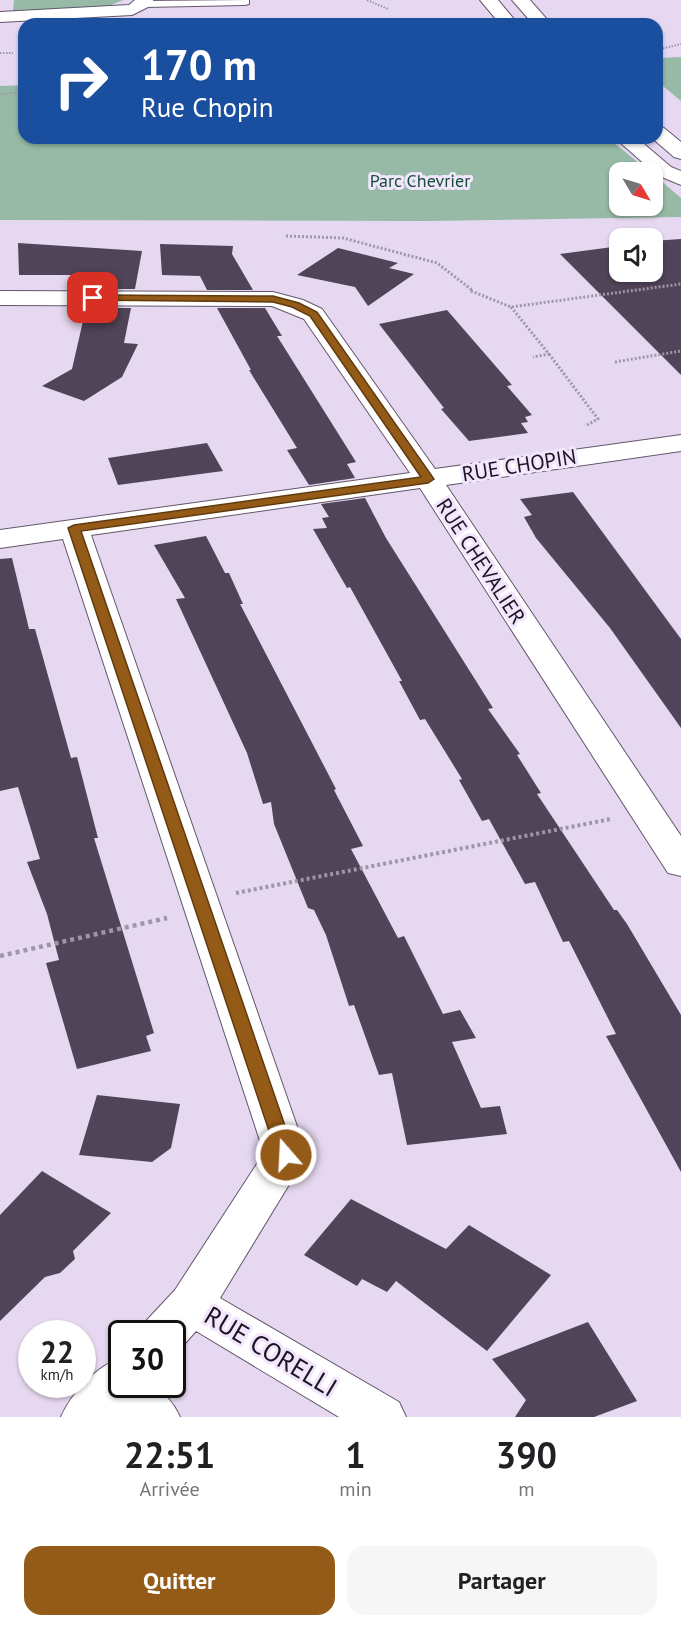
<!DOCTYPE html>
<html lang="fr">
<head>
<meta charset="utf-8">
<style>
	body { margin:0; font-family:"PT Sans",sans-serif; background:#f6f6f6; color:#202124; height:100vh; display:flex; flex-direction:column; font-size:22px; white-space:nowrap }
	* { box-sizing:border-box; margin:0 }
	p { font-size:20px; color:#757577 }
	.icon { flex:none; width:33px; height:33px; fill:none; stroke:currentColor; stroke-width:2; stroke-linecap:round; stroke-linejoin:round }
	.map { position:relative; height:1417px; overflow:hidden }
	.details { display:flex; flex-direction:column; background:#fff; flex:1 }
	.details>* { flex:none }
	.hud { position:absolute; left:18px; top:18px; width:645px; height:126px; border-radius:18px; box-shadow:0 2px 4px #0004; background:#1a4fa0; color:#fff; overflow:hidden }
	.needle { width:39px; rotate:128deg }
	.fabs { position:absolute; left:609px; top:162px; display:grid; gap:12px }
	.fabs a { display:grid; place-items:center; width:54px; height:54px; border-radius:12px; background:#fff; box-shadow:0 2px 4px #0004; font-size:30px }
	.speed { position:absolute; left:18px; top:1320px; display:flex; gap:12px; font-size:30px; font-weight:700; text-align:center }
	.speed>* { display:grid; place-content:center; width:78px; height:78px; border-radius:50%; background:#fff; box-shadow:0 2px 4px #0004; line-height:1 }
	.speed small { font-size:15px; font-weight:400 }
	.speed .limit { border:3px solid #111; border-radius:9px; background:#fff; color:#111 }
	.pin { position:absolute; display:grid; place-items:center; width:51px; height:51px; color:#fff; margin:-26px; border-radius:12px; box-shadow:0 3px 9px #0006 }
	.me { position:absolute; width:66px; margin:-33px; rotate:341deg; stroke-linejoin:round; filter:drop-shadow(0 0 4px #0008) }
	.turn { display:flex; align-items:center; gap:21px; height:126px; padding:0 24px; font-size:27px }
	.turn .icon { width:78px; height:78px; stroke-width:2.5 }
	.turn b { display:block; font-size:42px; line-height:51px }
	.eta { display:flex; justify-content:space-evenly; align-items:center; height:102px; text-align:center }
	.eta b { font-size:36px; font-weight:600; line-height:42px }
	.cta { display:flex; gap:12px; margin-top:auto; padding:12px 24px }
	.cta a { flex:1; height:69px; border-radius:18px; background:#945a17; color:#fff; font-size:24px; font-weight:600; line-height:69px; text-align:center }
	.cta a+a { background:#f6f6f6; color:#202124 }
	.map>svg:first-child { display:block }
	.green { fill:#96baa5 }
	.building { fill:#504458 }
	.lines { fill:none; stroke-linecap:round; stroke-linejoin:round }
	.service-casing { stroke:#63576b; stroke-width:2 }
	.minor-casing { stroke:#63576b; stroke-width:2 }
	.tertiary-casing { stroke:#63576b; stroke-width:2 }
	.path-far3 { stroke:#a095a7; stroke-width:2; stroke-dasharray:1.5 1.5; stroke-linecap:butt }
	.path-far2 { stroke:#a095a7; stroke-width:3; stroke-dasharray:2 2; stroke-linecap:butt }
	.path-far1 { stroke:#a095a7; stroke-width:4; stroke-dasharray:3 3; stroke-linecap:butt }
	.path { stroke:#a095a7; stroke-width:4.5; stroke-dasharray:4 4; stroke-linecap:butt }
	.service { fill:#fff; fill-rule:evenodd }
	.minor { fill:#fff; fill-rule:evenodd }
	.tertiary { fill:#fff; fill-rule:evenodd }
	.route { fill:#945a17; stroke:#603a0f; stroke-width:1.5 }
	.labels { text-anchor:middle; dominant-baseline:central; stroke-width:6; stroke-linejoin:round; paint-order:stroke }
	.far-park-label { font-size:18px; fill:#145035; stroke:#f3e5fe }
	.street-label { font-size:21px; fill:#1a161e; stroke:#f3e5fe }
	.near-street-label { font-size:26px; fill:#1a161e; stroke:#f3e5fe }
</style>
</head>
<body>
<div class="map">
<svg width="681" height="1417" viewBox="0 0 681 1417">
	<rect width="100%" height="100%" fill="#e6d8f0"/>
	<path class="green" d="M14 0H123L109 6 13 11Z
		M681 57V101L657 81V58Z
		M24 85V138H608L650 172H620V206H652L653 174 681 198V217L428 221 0 220V86Z"/>
	<path class="building" d="M681 239V375L560 254 620 246V272H652V241Z
		M18 243 142 251 135 289H91L94 275H19Z
		M160 244 233 246 232 254 253 290H207L200 276 162 275Z
		M338 248 398 263 389 268 414 274 368 306 355 287 297 275Z
		M86 308H131L124 343 138 344 122 377 84 401 42 386 72 369Z
		M217 308H265L282 336H277L356 462 347 464 355 478 309 485 287 450 297 448 249 370H251Z
		M447 310 512 385 507 386 532 415 525 417 528 422 521 423 528 433 469 441 441 409 444 408 379 324Z
		M207 443 223 471 118 485 108 458Z
		M573 492 681 639V728L610 628 536 538 524 517 532 515 520 499Z
		M365 498 386 538 493 708 488 709 520 754 517 755 541 793 537 794 614 910H617L627 924 681 1015V1172L606 1036 616 1034 569 941 563 942 535 882 525 884 489 819 482 821 459 780 462 779 425 719 420 720 399 681H402L350 587 347 588 313 529 327 528 322 518 329 517 321 504Z
		M206 536 225 573H229L243 604H240L336 789 334 790 363 846 351 849 398 938 404 936 443 1014 460 1010 476 1038 452 1042 481 1108 500 1106 507 1134 407 1145 392 1073 379 1075 354 1005 349 1006 326 935 314 910 308 908 274 824 271 802 263 804 247 753 176 599 185 598 154 545Z
		M12 558 29 629H35L71 758 77 757 98 838H94L154 1033 146 1036 151 1051 77 1069 46 963 59 960 47 914 27 862 40 859 18 787 0 791V559Z
		M97 1095 180 1104 171 1148 152 1162 79 1155Z
		M42 1171 111 1213 73 1251 75 1259 60 1273 45 1277 0 1321V1215Z
		M351 1199 446 1249 469 1225 551 1275 487 1351 396 1281 387 1292 362 1279 357 1286 304 1255Z
		M588 1322 637 1401 594 1417H515L526 1400 492 1359Z"/>
	<g class="lines">
		<defs>
			<path id="service" d="M249 0V4L245 5 145 7 140 4 145 1Z"/>
			<path id="minor" d="M135 0H153L154 4 132 15 0 22V12L129 5Z
				M0 291 273 292 303 300 322 309 435 469 681 435V451L446 485 681 836V876L668 873 420 488 91 535 307 1155 220 1298 399 1402 406 1417H339L196 1331 181 1348 172 1351V1334H141L147 1320 175 1290 264 1153 63 539 0 548V530L410 473 304 319 272 306 0 305Z
				M122 1357V1384C151 1384 167 1389 180 1417H61C72 1392 96 1367 122 1357Z"/>
			<path id="tertiary" d="M480 0H498L518 24H500Z
				M512 0H530L551 24H533Z
				M657 126 664 128 681 142V159L674 157 652 138H657Z
				M615 138H637L671 167 681 171V185L657 175Z"/>
		</defs>
		<use href="#service" class="service-casing"/>
		<use href="#minor" class="minor-casing"/>
		<use href="#tertiary" class="tertiary-casing"/>
		<path class="path-far3" d="M367 0 388 9
			M657 50 681 44
			M0 53H13
			M0 94 24 92"/>
		<path class="path-far2" d="M286 236 343 238 437 263 472 290
			M471 291 511 307 681 284
			M511 307 549 354 533 357
			M549 354 598 419 585 426
			M615 362 681 351"/>
		<path class="path-far1" d="M236 893 611 819"/>
		<path class="path" d="M0 956 167 918"/>
		<use href="#service" class="service"/>
		<use href="#minor" class="minor"/>
		<use href="#tertiary" class="tertiary"/>
	</g>
	<path class="route" d="M93 295 273 296 299 303 317 312 434 479 428 483 81 531 295 1155 293 1160H280L277 1155 68 528 74 525 421 477 310 316 292 307 273 302 90 300 88 298Z"/>
	<g class="labels">
		<g class="far-park-label">
			<text x="420" y="180">Parc Chevrier</text>
		</g>
		<g class="street-label">
			<text transform="translate(519 465) rotate(-9)">RUE CHOPIN</text>
			<text transform="translate(481 561) rotate(57)">RUE CHEVALIER</text>
		</g>
		<g class="near-street-label">
			<text transform="translate(271 1351) rotate(31)">RUE CORELLI</text>
		</g>
	</g>
</svg>
<div class="fabs">
<a><svg class="needle" viewBox="-14 -14 28 28"><path d="M0-13l5 13h-10z" fill="#e53935"/><path d="M0 13l5-13h-10z" fill="#757577"/></svg></a>
<a><svg class="icon" aria-label="sound" viewBox="0 0 24 24"><path d="M4 9h4l5-4v14l-5-4H4zM17 9q2 3 0 6"/></svg></a>
</div>
<div class="speed"><div>22<small>km/h</small></div><div class="limit">30</div></div>
<div class="pin" style="left:93px;top:298px;background:#d93025"><svg class="icon" aria-label="arrive" viewBox="0 0 24 24"><path d="M6 21V4h12l-3 4 3 4H6"/></svg></div>
<svg class="me" style="left:286px;top:1155px" viewBox="-20 -20 40 40"><circle r="17" fill="#945a17" stroke="#fff" stroke-width="3"/><path d="M0-11L8 9 0 5-8 9z" fill="#fff"/></svg>
<div class="hud">
<div class="turn"><svg class="icon" aria-label="right" viewBox="0 0 24 24"><path d="M7 20v-9h11M14 6l5 5-5 5"/></svg><div><b>170 m</b>Rue Chopin</div></div>
</div>
</div>
<section class="details">
<div class="eta">
<div><b>22:51</b><p>Arrivée</p></div>
<div><b>1</b><p>min</p></div>
<div><b>390</b><p>m</p></div>
</div>
<div class="cta"><a>Quitter</a><a>Partager</a></div>
</section>
</body>
</html>
